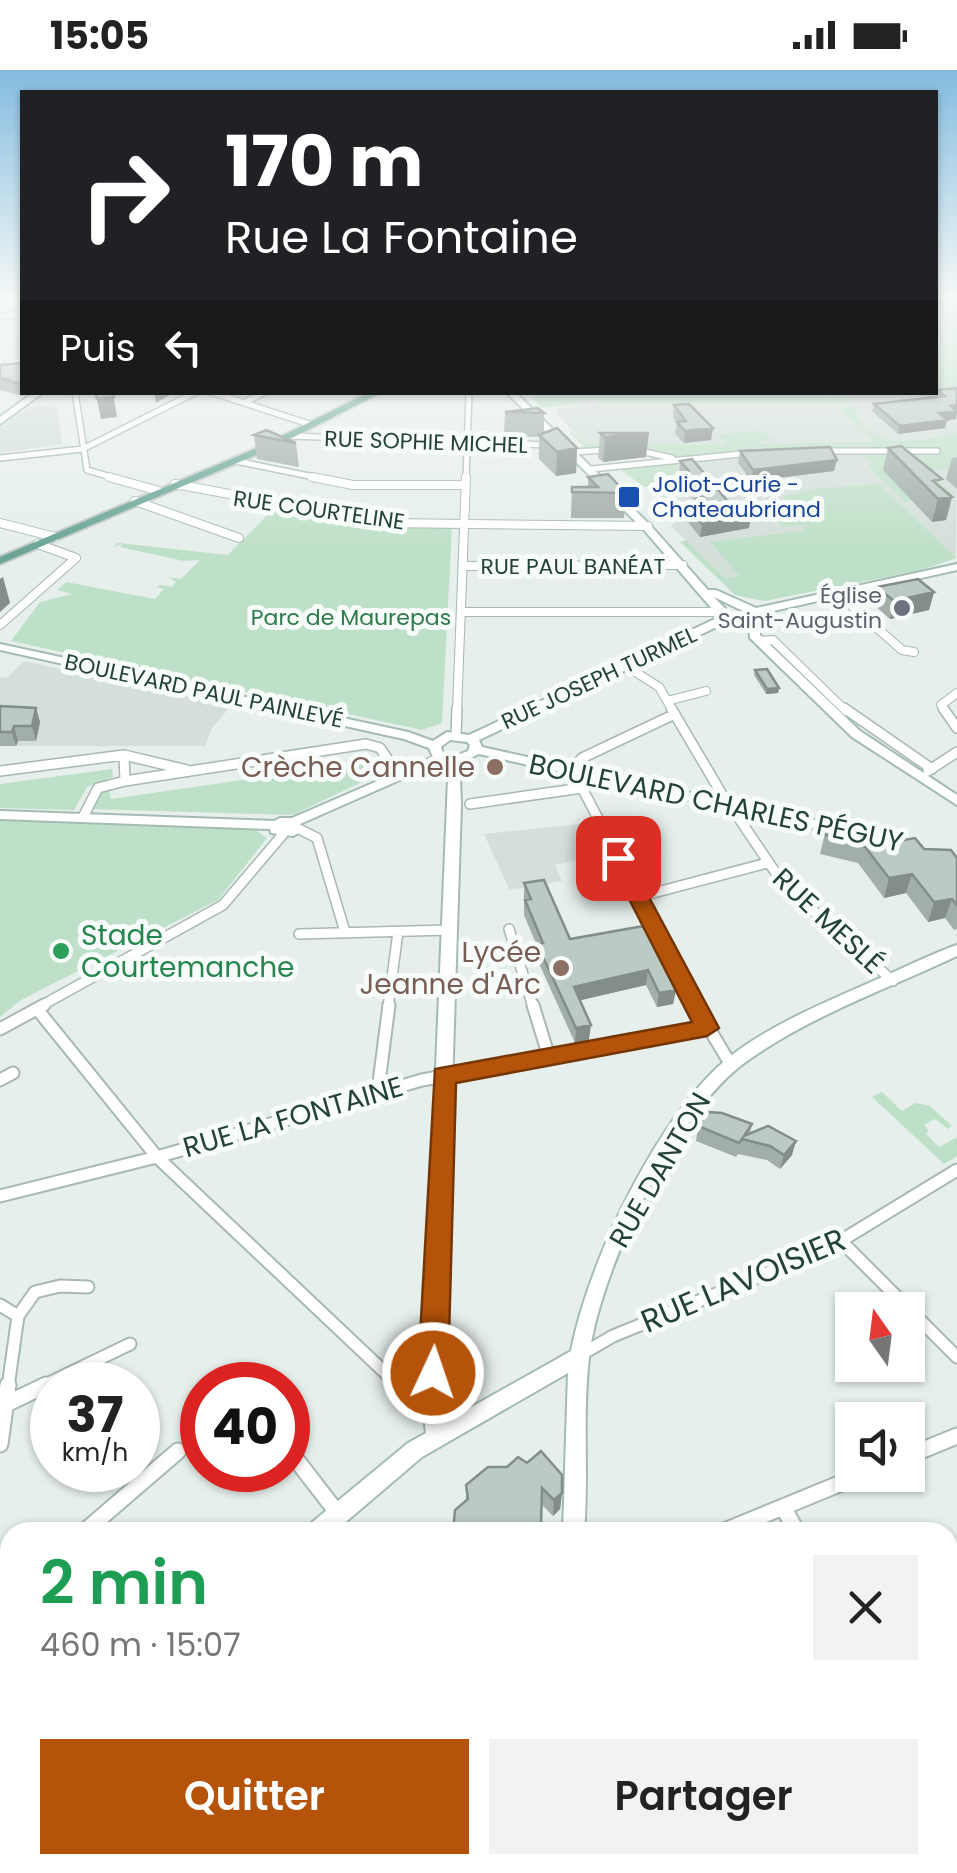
<!DOCTYPE html>
<html lang="fr">
<head>
<meta charset="utf-8">
<style>
	body { margin:0; font-family:Poppins,sans-serif; background:#f2f2f2; color:#222; height:100vh; display:flex; flex-direction:column; font-size:38px; white-space:nowrap }
	* { box-sizing:border-box; margin:0 }
	p { font-size:32px; color:#767676 }
	.icon { flex:none; width:55px; height:55px; fill:none; stroke:currentColor; stroke-width:2; stroke-linecap:round; stroke-linejoin:round }
	.map { position:relative; flex:1; overflow:hidden }
	.details { position:absolute; left:0px; top:1452px; width:958px; height:352px; display:flex; flex-direction:column; background:#fff; border-radius:30px 30px 0 0; box-shadow:0 2px 8px #0004 }
	.details>* { flex:none }
	.hud { position:absolute; left:20px; top:20px; width:918px; height:305px; border-radius:0px; box-shadow:0 2px 8px #0004; background:#202124; color:#fff; overflow:hidden }
	.needle { width:65px; rotate:346deg }
	.fabs { position:absolute; left:835px; top:1222px; display:grid; gap:20px }
	.fabs a { display:grid; place-items:center; width:90px; height:90px; border-radius:0px; background:#fff; box-shadow:0 2px 8px #0004; font-size:50px }
	.speed { position:absolute; left:30px; top:1292px; display:flex; gap:20px; font-size:50px; font-weight:700; text-align:center }
	.speed>* { display:grid; place-content:center; width:130px; height:130px; border-radius:50%; background:#fff; box-shadow:0 2px 8px #0004; line-height:1 }
	.speed small { font-size:25px; font-weight:400 }
	.speed .limit { border:15px solid #d22; background:#fff; color:#111 }
	.pin { position:absolute; display:grid; place-items:center; width:85px; height:85px; color:#fff; margin:-42px; border-radius:20px; box-shadow:0 5px 15px #0006 }
	.me { position:absolute; width:110px; margin:-55px; rotate:3deg; stroke-linejoin:round; filter:drop-shadow(0 0 8px #0008) }
	.turn { display:flex; align-items:center; gap:35px; height:210px; padding:0 40px; font-size:45px }
	.turn .icon { width:130px; height:130px; stroke-width:2.5 }
	.turn b { display:block; font-size:70px; line-height:85px }
	.then { display:flex; align-items:center; height:95px; padding:0 40px; background:#0003; gap:20px; font-size:38px }
	.round { display:grid; place-items:center; flex:none; width:105px; height:105px; border-radius:0px; background:#f2f2f2 }
	.summary { display:flex; align-items:center; justify-content:space-between; height:170px; padding:0 40px }
	h1 { font-size:60px; font-weight:600; line-height:75px; color:#1e9e55 }
	.button { display:flex; gap:20px; margin-top:auto; padding:20px 40px }
	.button a { flex:1; height:115px; border-radius:0px; background:#b45309; color:#fff; font-size:40px; font-weight:600; line-height:115px; text-align:center }
	.button a+a { background:#f2f2f2; color:#222 }
	.status { display:flex; justify-content:space-between; align-items:center; height:70px; padding:0 50px; background:#fff; direction:ltr }
	.status svg { height:28px; fill:currentColor }
	.map>svg:first-child { display:block }
	.built { fill:#d4dfda }
	.green { fill:#bfe0c8 }
	.lines { fill:none; stroke-linecap:round; stroke-linejoin:round }
	.street-far4-casing { stroke:#a8b8b2; stroke-width:8 }
	.street-far3-casing { stroke:#a8b8b2; stroke-width:10 }
	.street-far2-casing { stroke:#a8b8b2; stroke-width:12 }
	.street-far1-casing { stroke:#a8b8b2; stroke-width:15 }
	.street-casing { stroke:#a8b8b2; stroke-width:19 }
	.secondary-casing { stroke:#a4bbb3; stroke-width:4 }
	.primary-casing { stroke:#c2cac8; stroke-width:4 }
	.street-far4 { stroke:#fff; stroke-width:5 }
	.street-far3 { stroke:#fff; stroke-width:8 }
	.street-far2 { stroke:#fff; stroke-width:9 }
	.street-far1 { stroke:#fff; stroke-width:11 }
	.street { stroke:#fff; stroke-width:15 }
	.secondary { fill:#fff; fill-rule:evenodd }
	.primary { fill:#6aa596; fill-rule:evenodd }
	.wall { fill:#a1aea9 }
	.shaded-wall { fill:#838d89 }
	.building { fill:#bbcac4; stroke:#838d89; stroke-width:2.5 }
	.route { fill:#b45309; stroke:#753606; stroke-width:2.5 }
	.transit-dot { fill:#1a4fb4; stroke:#f7fbf9; stroke-width:4 }
	.worship-dot { fill:#6b7280; stroke:#f7fbf9; stroke-width:4 }
	.education-dot { fill:#8d6e63; stroke:#f7fbf9; stroke-width:4 }
	.leisure-dot { fill:#2e9e5b; stroke:#f7fbf9; stroke-width:4 }
	.labels { text-anchor:middle; dominant-baseline:central; stroke-width:10; stroke-linejoin:round; paint-order:stroke }
	.far-street-label { font-size:22px; fill:#24423a; stroke:#f7fbf9 }
	.far-transit-label { font-size:22px; fill:#164399; stroke:#f7fbf9; text-anchor:start }
	.far-worship-label { font-size:22px; fill:#5b616d; stroke:#f7fbf9; text-anchor:end }
	.far-park-label { font-size:22px; fill:#2d7a4b; stroke:#f7fbf9 }
	.education-label { font-size:28px; fill:#785e54; stroke:#f7fbf9; text-anchor:end }
	.street-label { font-size:28px; fill:#24423a; stroke:#f7fbf9 }
	.leisure-label { font-size:28px; fill:#27864d; stroke:#f7fbf9; text-anchor:start }
	.near-street-label { font-size:32px; fill:#24423a; stroke:#f7fbf9 }
</style>
</head>
<body>
<div class="status"><b>15:05</b><svg viewBox="0 0 49 12"><path d="M0 12V9h3v3zM5 12V6h3v6zM10 12V3h3v9zM15 12V0h3v12zM26 1h20v11H26zM47 4h2v5h-2z"/></svg></div>
<div class="map">
<svg width="957" height="1803" viewBox="0 0 957 1803">
	<rect width="100%" height="100%" fill="#e6efeb"/>
	<path class="built" d="M935 235 957 244V365L936 371 691 377 586 374 557 344V339L584 335 549 337 539 323H639L619 334H747L738 322H935Z
		M56 335 62 374 0 383V357L30 337Z
		M936 383 957 392 956 488 921 500 764 531 742 525 671 456 678 450 653 418 623 398 769 385Z
		M24 591 231 636 212 658 205 676H0V607L7 608Z
		M588 753 605 784 555 795 562 811 523 818 509 819 484 764Z"/>
	<path class="green" d="M957 227V347L926 323 935 322V309L941 307 935 301V251L955 244 935 235V228Z
		M812 322 828 329 825 323 845 322 857 331 843 328 846 333 602 334 597 329 543 338 527 323Z
		M838 337H859L856 346C873 381 926 371 957 363V408L947 399 929 401 954 425 928 428 888 398H882L915 430 905 432 868 396 872 391 858 385 908 383 739 382 678 387 643 379H585L568 359 587 374 727 375 719 365 762 360 772 370 745 374 876 372Z
		M719 389 673 395 681 406 661 412 663 417H644L618 398Z
		M875 411 897 432 890 434 899 433 956 488 921 500 764 531 735 525 680 472 686 470 725 508 739 506 710 472 802 461 808 454 783 457 776 449 787 448 775 435 789 433 783 426 822 418 876 415Z
		M274 438 388 457H452L442 653 422 660 11 571 40 532 72 524 57 520 66 512 155 529 164 519 157 517 160 515 171 517 176 512 168 507 181 509 200 490 184 491 120 477 123 474 114 477 117 473 110 472 228 485Z
		M381 690 389 699 293 745 92 739 102 719 109 718 111 729Z
		M112 699 113 707 87 717 74 740 0 738V714Z
		M0 751 251 757 267 768 218 830 21 930 0 947Z
		M882 1022 902 1041 916 1033 930 1036 952 1056 948 1059 935 1049 924 1055 929 1061 926 1064 939 1077 957 1067V1086L944 1094 872 1027Z"/>
	<g class="lines">
		<defs>
			<path id="street-far4" d="M0 246 22 244
				M75 322 87 400 118 409
				M211 322 312 355
				M247 331 266 322
				M290 366 551 375
				M636 380 672 388
				M818 381H937
				M570 382 609 380
				M0 388 83 379 196 322
				M236 391 324 409
				M591 399 751 383
				M466 409 469 322"/>
			<path id="street-far3" d="M109 407 159 421
				M312 407 353 415H465
				M175 414 388 453 648 456
				M135 431 239 468
				M0 453 55 467
				M463 496 683 495
				M837 523 902 580 914 582
				M463 542H722
				M0 555 76 488 38 474
				M759 571 773 570 846 641
				M626 596 659 617 673 641
				M667 631 706 621
				M457 641 466 407
				M945 641 941 635 957 623"/>
			<path id="street-far2" d="M671 638 723 726 720 734
				M844 638 932 699
				M943 638 957 658
				M456 665 457 638
				M124 685 187 700
				M0 701 124 685 125 711 98 718 83 747
				M570 701 582 688 675 644
				M928 701 957 682
				M584 704 582 718 697 937
				M125 711 366 674 380 678 398 704
				M470 734 582 718
				M742 739 740 750 784 815 893 911
				M297 758 317 768 345 862
				M638 827 767 793
				M509 859 533 937
				M299 864 449 860
				M39 937 223 835 284 763
				M388 937 398 862"/>
			<path id="street-far1" d="M533 935 549 987
				M695 935 731 995
				M37 939 157 1087 394 1311 428 1317
				M0 959 44 935
				M0 1010 13 1003
				M378 1020 389 935
				M0 1126 157 1087 422 1010 707 958
				M841 1171 957 1287
				M0 1235 18 1246 8 1317
				M18 1246 35 1222 60 1216 88 1217
				M582 1284 613 1266 829 1178 957 1100
				M231 1307 237 1315
				M41 1317 130 1274"/>
			<path id="street" d="M414 1315 432 1318
				M4 1335 46 1315
				M0 1374 8 1315
				M288 1379 339 1445
				M908 1386 957 1366
				M783 1437 797 1462
				M84 1462 178 1381
				M722 1462 861 1405
				M0 1535 10 1526
				M948 1650 957 1663
				M618 1795 620 1803
				M52 1803 58 1795"/>
			<path id="secondary" d="M34 322H44L0 354V347Z
				M506 322H515L651 456 708 520H716L756 538 957 494V500L760 544V565L860 661 957 725V735L852 667 750 568 749 553 727 552 479 670 482 677 914 772 921 776 919 779 914 780 479 684 457 694 460 707 461 734 442 1332 445 1352 571 1281C588 1192 660 1040 732 985 775 952 831 930 880 908 906 897 931 884 957 875V886C887 919 810 946 747 991 676 1041 598 1203 589 1288 582 1346 589 1405 584 1462H563L568 1303 422 1387 334 1462H308L310 1454 408 1373 426 1363 422 1332 447 734 448 707 443 691 300 754V762L293 766 271 763 270 759 0 749V741L274 751 280 748H292L433 687 429 678 404 669 0 580V574L408 662 433 671 447 662 469 665 719 547 644 460ZM714 527 749 544V546L733 547ZM450 670 467 672 470 675 468 681 455 686 443 683 441 677Z
				M0 1634 10 1641V1675L0 1669Z
				M10 1704V1729L0 1733V1708Z
				M73 1795H99L103 1803H77Z
				M499 1795H525L523 1803H497Z"/>
			<path id="primary" d="M370 322H382L270 379 0 494V487L264 375Z"/>
		</defs>
		<use href="#street-far4" class="street-far4-casing"/>
		<use href="#street-far3" class="street-far3-casing"/>
		<use href="#street-far2" class="street-far2-casing"/>
		<use href="#street-far1" class="street-far1-casing"/>
		<use href="#street" class="street-casing"/>
		<use href="#secondary" class="secondary-casing"/>
		<use href="#primary" class="primary-casing"/>
		<use href="#street-far4" class="street-far4"/>
		<use href="#street-far3" class="street-far3"/>
		<use href="#street-far2" class="street-far2"/>
		<use href="#street-far1" class="street-far1"/>
		<use href="#street" class="street"/>
		<use href="#secondary" class="secondary"/>
		<use href="#primary" class="primary"/>
	</g>
	<path class="wall" d="M22 293 23 326 0 320V295Z
		M957 318 956 349 947 350 945 358 898 364 872 341 874 334 936 327 937 320Z
		M674 335 713 358 711 370 684 373 675 364 677 352 673 347Z
		M505 342 544 343V363L577 378 576 403 556 406 539 389V367L504 366Z
		M600 363 646 387 603 392 598 388Z
		M254 365 296 373 299 397 257 389Z
		M888 378 952 427 946 450 932 452 883 400Z
		M740 381 834 401 751 411 738 393Z
		M957 387V419L946 409 952 388Z
		M680 391 730 434 751 445 749 458 700 467 687 451 689 439 700 437 684 418 685 410 679 404Z
		M588 407 626 423 624 448H571L572 417H588Z
		M877 517 934 522 929 540 890 549 873 534Z
		M755 600 779 618 778 623 766 624 754 605Z
		M0 636 36 638 40 652 36 671H18L16 676H0Z
		M828 752 876 775 924 779 957 788V859L954 860 945 848 928 852 906 823 884 828 858 793 820 784Z
		M524 813 570 869 644 856 676 920 673 934 657 937 646 915 580 930 589 970 575 973 537 889V876L524 845Z
		M752 1054 750 1064 792 1085 780 1099 767 1090 738 1084 736 1087 696 1071 698 1056Z
		M488 1397 562 1423 560 1439 553 1446 542 1435 466 1430V1415Z"/>
	<path class="shaded-wall" d="M113 322 117 347 101 349 97 329Z
		M154 322H175L156 333Z
		M957 335 956 349 937 351 939 343 951 336Z
		M947 350 945 358 898 364 900 356Z
		M713 358 711 370 684 373 685 361Z
		M649 363 646 387 603 392 605 367Z
		M577 378 576 403 556 406 557 382Z
		M837 390 834 401 751 411 753 400Z
		M952 427 946 450 932 452 938 429Z
		M751 445 749 458 700 467 702 454Z
		M3 507 10 533 0 542V509Z
		M934 522 929 540 890 549 894 531Z
		M779 618 778 623 766 624 767 619Z
		M36 638 40 652 36 671 32 656Z
		M14 656 18 671 16 676 12 662Z
		M912 804 906 823 884 828 889 808Z
		M952 829 945 848 928 852 934 832Z
		M648 900 646 915 573 932 574 917Z
		M676 920 673 934 657 937 659 923Z
		M591 955 589 970 575 973 576 958Z
		M796 1071 792 1085 780 1099 784 1085Z
		M562 1423 560 1439 553 1446 554 1430Z"/>
	<path class="building" d="M22 293V312L20 314 0 308V295Z
		M957 318V335L951 336 957 342 939 343 947 350 900 356 874 334 945 326 937 320Z
		M95 322H113L114 327 97 329Z
		M689 334 713 358 685 361 677 352 686 351 674 335Z
		M538 338 544 343 505 342Z
		M557 358 577 378 557 382 539 365Z
		M266 360 296 373 254 365Z
		M600 363H649L605 367Z
		M901 376 942 409 933 411 952 427 938 429 888 378Z
		M830 377 837 390 753 400 740 381Z
		M692 389 730 434 743 436 751 445 702 454 689 439 711 436 685 405 689 401 680 391Z
		M608 404 626 423 572 422V417H598L588 407Z
		M918 509 934 522 894 531 877 517Z
		M767 599 779 618 767 619 755 600Z
		M0 636 36 638 32 656H14L12 662H0Z
		M828 752 875 763 876 775 915 768 924 779 951 780 957 788V835L952 829 934 832 912 804 889 808 863 774 825 765Z
		M544 810 570 869 644 856 676 920 659 923 648 900 574 917 591 955 576 958 537 874 543 873 525 830 531 829 524 813Z
		M708 1042 722 1043 752 1054 744 1066 768 1056 796 1071 784 1085 770 1076 742 1069 739 1073 698 1056Z
		M541 1381 562 1405V1423L554 1430 542 1418 541 1456 534 1462H453L455 1440 468 1429 466 1415 488 1397H507L518 1387 527 1393Z"/>
	<linearGradient id="sky" x2="0" y2="1"><stop stop-color="#84bce0"/><stop offset="0.47" stop-color="#f4f8f6"/><stop offset="1" stop-color="#f4f8f6" stop-opacity="0"/></linearGradient>
	<rect width="957" height="480" fill="url(#sky)"/>
	<path class="route" d="M618 781 628 788 719 958 707 966 456 1013 448 1303 443 1313 433 1317 422 1313 418 1303 435 999 692 952 608 788Z"/>
	<rect class="transit-dot" x="617" y="415" width="24" height="24" rx="5"/>
	<circle class="worship-dot" cx="902" cy="538" r="10"/>
	<g class="education-dot">
		<circle cx="495" cy="697" r="10"/>
		<circle cx="561" cy="898" r="10"/>
	</g>
	<circle class="leisure-dot" cx="61" cy="881" r="10"/>
	<g class="labels">
		<g class="far-street-label">
			<text transform="translate(426 372) rotate(2)">RUE SOPHIE MICHEL</text>
			<text transform="translate(319 440) rotate(8)">RUE COURTELINE</text>
			<text x="573" y="496">RUE PAUL BANÉAT</text>
			<text transform="translate(599 608) rotate(-25)">RUE JOSEPH TURMEL</text>
			<text transform="translate(204 621) rotate(12)">BOULEVARD PAUL PAINLEVÉ</text>
		</g>
		<g class="far-transit-label">
			<text x="652" y="414">Joliot-Curie -<tspan x="652" dy="25">Chateaubriand</tspan></text>
		</g>
		<g class="far-worship-label">
			<text x="882" y="525">Église<tspan x="882" dy="25">Saint-Augustin</tspan></text>
		</g>
		<g class="far-park-label">
			<text x="351" y="547">Parc de Maurepas</text>
		</g>
		<g class="education-label">
			<text x="475" y="697">Crèche Cannelle</text>
			<text x="541" y="882">Lycée<tspan x="541" dy="32">Jeanne d'Arc</tspan></text>
		</g>
		<g class="street-label">
			<text transform="translate(716 733) rotate(12)">BOULEVARD CHARLES PÉGUY</text>
			<text transform="translate(828 851) rotate(43)">RUE MESLÉ</text>
			<text transform="translate(293 1047) rotate(-16)">RUE LA FONTAINE</text>
			<text transform="translate(660 1100) rotate(-60)">RUE DANTON</text>
		</g>
		<g class="leisure-label">
			<text x="81" y="865">Stade<tspan x="81" dy="32">Courtemanche</tspan></text>
		</g>
		<g class="near-street-label">
			<text transform="translate(743 1210) rotate(-23)">RUE LAVOISIER</text>
		</g>
	</g>
</svg>
<div class="fabs">
<a><svg class="needle" viewBox="-14 -14 28 28"><path d="M0-13l5 13h-10z" fill="#e53935"/><path d="M0 13l5-13h-10z" fill="#767676"/></svg></a>
<a><svg class="icon" aria-label="sound" viewBox="0 0 24 24"><path d="M4 9h4l5-4v14l-5-4H4zM17 9q2 3 0 6"/></svg></a>
</div>
<div class="speed"><div>37<small>km/h</small></div><div class="limit">40</div></div>
<div class="pin" style="left:618px;top:788px;background:#d93025"><svg class="icon" aria-label="arrive" viewBox="0 0 24 24"><path d="M6 21V4h12l-3 4 3 4H6"/></svg></div>
<svg class="me" style="left:433px;top:1303px" viewBox="-20 -20 40 40"><circle r="17" fill="#b45309" stroke="#fff" stroke-width="3"/><path d="M0-11L8 9 0 5-8 9z" fill="#fff"/></svg>
<div class="hud">
<div class="turn"><svg class="icon" aria-label="right" viewBox="0 0 24 24"><path d="M7 20v-9h11M14 6l5 5-5 5"/></svg><div><b>170 m</b>Rue La Fontaine</div></div>
<div class="then">Puis<svg class="icon" aria-label="left" viewBox="0 0 24 24"><path d="M17 20v-9H6M10 6l-5 5 5 5"/></svg></div>
</div>
<section class="details">
<div class="summary"><div><h1>2 min</h1><p>460 m · 15:07</p></div><a class="round"><svg class="icon" aria-label="close" viewBox="0 0 24 24"><path d="M6 6l12 12M18 6L6 18"/></svg></a></div>
<div class="button"><a>Quitter</a><a>Partager</a></div>
</section>
</div>
</body>
</html>
